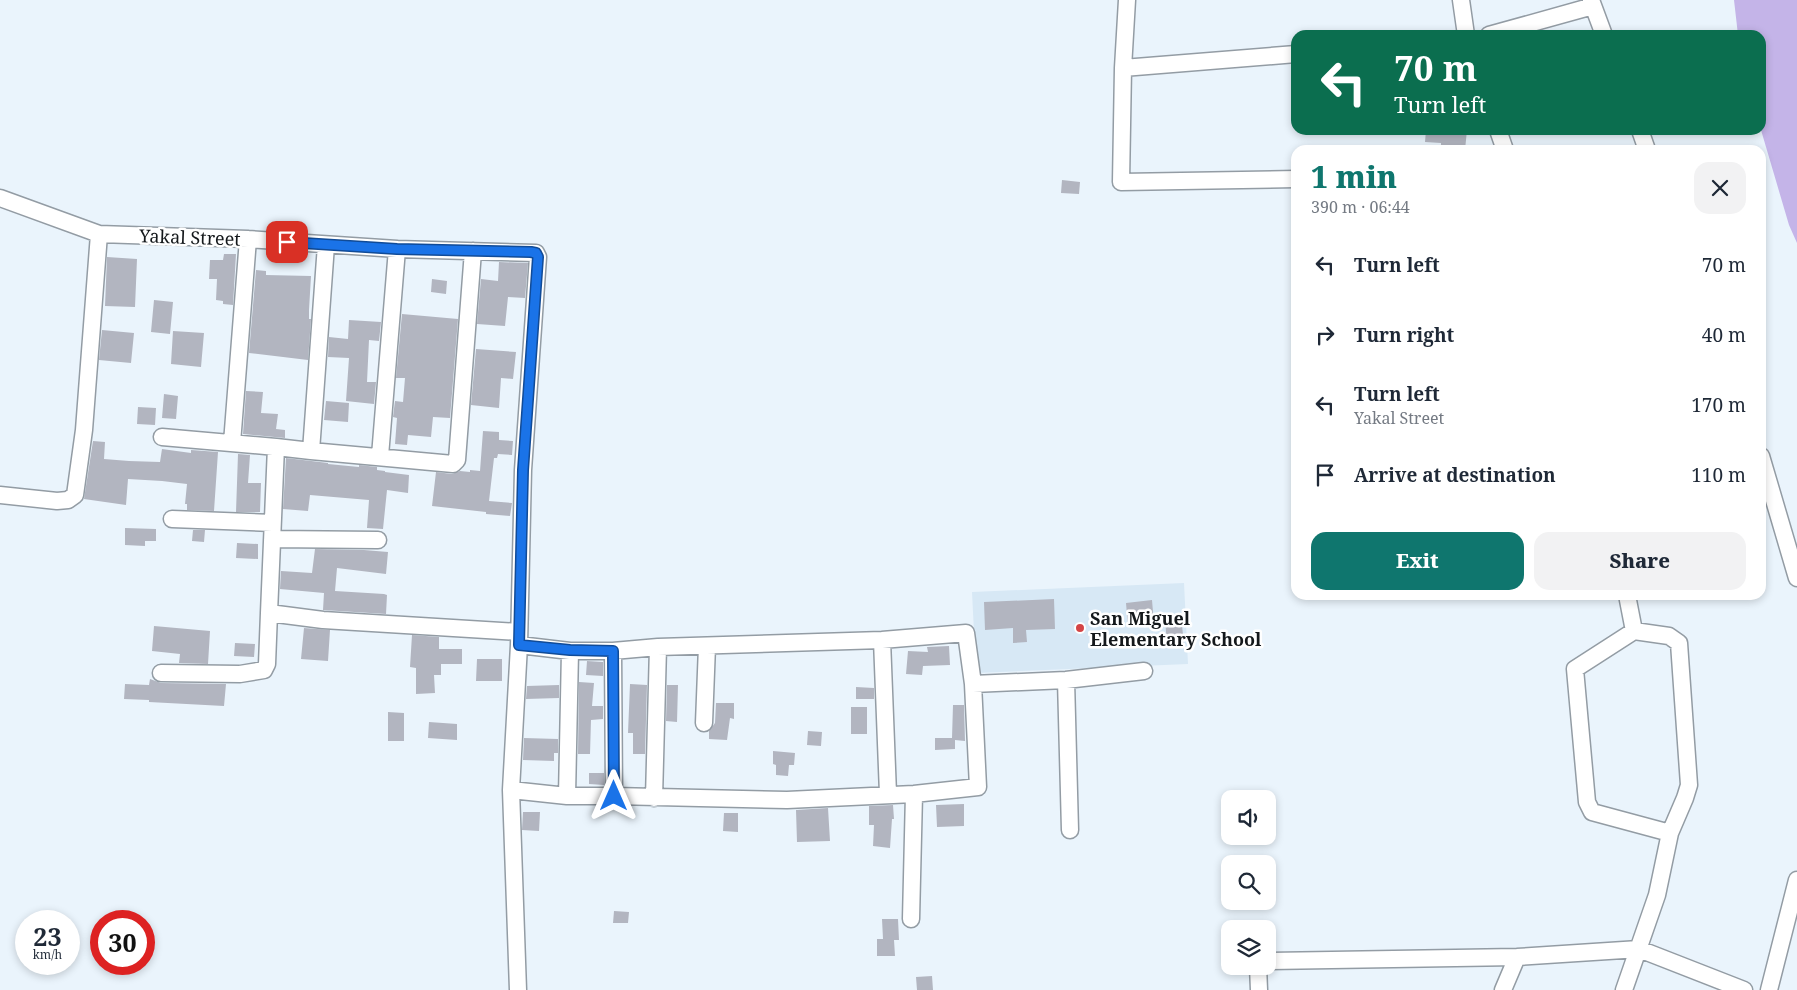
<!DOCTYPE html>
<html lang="en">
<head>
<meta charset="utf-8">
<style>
	body { margin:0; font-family:"Noto Serif",serif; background:#f2f2f3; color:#1f2937; height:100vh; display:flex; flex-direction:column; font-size:19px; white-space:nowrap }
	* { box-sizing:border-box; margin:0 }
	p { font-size:16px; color:#747a83 }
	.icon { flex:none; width:28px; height:28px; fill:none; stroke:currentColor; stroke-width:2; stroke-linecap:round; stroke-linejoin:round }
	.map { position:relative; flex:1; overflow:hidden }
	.details { position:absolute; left:1291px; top:145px; width:475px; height:455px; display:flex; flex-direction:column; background:#fff; border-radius:15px; box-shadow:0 2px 8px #0003 }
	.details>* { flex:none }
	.top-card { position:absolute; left:1291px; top:30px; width:475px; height:105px; border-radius:15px; box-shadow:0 2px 8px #0003; background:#0b6e4f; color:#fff; overflow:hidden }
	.buttons { position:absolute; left:1221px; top:790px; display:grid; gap:10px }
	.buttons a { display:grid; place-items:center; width:55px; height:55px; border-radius:10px; background:#fff; box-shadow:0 2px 8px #0003; font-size:25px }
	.speed { position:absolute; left:15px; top:910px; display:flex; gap:10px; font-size:25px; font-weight:700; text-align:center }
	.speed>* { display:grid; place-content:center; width:65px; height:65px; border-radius:50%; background:#fff; box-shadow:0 2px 8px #0003; line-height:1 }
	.speed small { font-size:12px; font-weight:400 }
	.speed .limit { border:8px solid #d22; background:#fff; color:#111 }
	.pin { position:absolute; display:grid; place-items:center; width:42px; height:42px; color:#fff; margin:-21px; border-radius:10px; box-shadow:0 2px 8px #0006 }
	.me { position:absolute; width:55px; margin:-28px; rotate:0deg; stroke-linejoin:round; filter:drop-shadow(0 0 4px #0008) }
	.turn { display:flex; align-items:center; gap:18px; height:105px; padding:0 20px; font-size:22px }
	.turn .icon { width:65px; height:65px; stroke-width:2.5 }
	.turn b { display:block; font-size:35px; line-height:42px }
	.round { display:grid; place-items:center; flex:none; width:52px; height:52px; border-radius:15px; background:#f2f2f3 }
	.headline { display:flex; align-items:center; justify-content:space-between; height:85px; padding:0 20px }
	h1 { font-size:30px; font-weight:800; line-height:38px; color:#0f766e }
	.primary-button { display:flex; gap:10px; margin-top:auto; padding:10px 20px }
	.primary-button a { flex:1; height:58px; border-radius:15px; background:#0f766e; color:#fff; font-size:20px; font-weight:800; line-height:58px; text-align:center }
	.primary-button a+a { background:#f2f2f3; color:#1f2937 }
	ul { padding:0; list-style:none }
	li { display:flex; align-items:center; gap:15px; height:70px; padding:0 20px }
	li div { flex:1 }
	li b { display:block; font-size:19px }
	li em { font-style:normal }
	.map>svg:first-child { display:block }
	.built { fill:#d7e8f5 }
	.green { fill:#c4b4e8 }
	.building { fill:#b2b5c0 }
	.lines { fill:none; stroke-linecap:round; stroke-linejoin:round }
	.street-casing { stroke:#939ca4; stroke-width:19 }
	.street { stroke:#fff; stroke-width:16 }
	.route-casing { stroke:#114b97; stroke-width:12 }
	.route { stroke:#1a73e8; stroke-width:9 }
	.poi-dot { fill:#d44546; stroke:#fff; stroke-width:2 }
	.labels { text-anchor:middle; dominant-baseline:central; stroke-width:5; stroke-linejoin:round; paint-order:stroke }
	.street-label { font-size:18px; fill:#14181b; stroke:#fff }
	.poi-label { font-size:18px; font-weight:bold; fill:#14181b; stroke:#fff; text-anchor:start }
</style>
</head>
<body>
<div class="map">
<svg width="1797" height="990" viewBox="0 0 1797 990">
	<rect width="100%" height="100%" fill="#eaf4fc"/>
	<path class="built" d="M1184 583 1188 664 976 673 972 592Z"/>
	<path class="green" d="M1734 0H1797V243L1789 225 1761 130V35H1738Z"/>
	<path class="building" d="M1426 130H1467L1465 150H1441V143L1425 142Z
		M1062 180 1080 182 1079 194 1061 193Z
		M224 254H236L233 305 223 304V301L216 300 217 279H209L210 260H223Z
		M107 257 137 259 135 307 105 306Z
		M499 262 528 263 525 298 508 297 505 326 477 324 481 279 498 281Z
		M256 270 266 271V275L311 276 309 310V319H311L308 360 249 353Z
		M432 279 447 281 446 294 431 292Z
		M154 300 173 302 170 334 151 332Z
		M402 314 458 319 450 418 433 417 431 437 408 435 407 445 395 444 397 418 393 417 395 401 403 402 405 378H396Z
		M349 320 381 322 379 341 369 340 367 382H376L374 404 346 401 349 358 328 357 329 337 348 339Z
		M102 330 134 333 131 363 99 360Z
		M173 331 204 333 201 367 171 364Z
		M476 349 516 352 513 379 501 378 499 408 471 405Z
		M246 391 263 392 261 413 278 414 276 429 285 430V438L243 434Z
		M164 394 178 396 176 419 162 418Z
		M326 401 349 403 348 422 324 420Z
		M138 407 156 408 155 425 137 424Z
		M483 431 499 432V440L513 441 512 455 498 454 497 458H494L489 501 512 503 510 516 486 514V512L432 506 436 472 452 474 460 471 470 472V470L480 471Z
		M93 441 105 442 104 459 129 461 160 462 162 449 191 453V450L218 452 214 511 187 510V504H185L187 484 162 481 128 479 126 505 84 499Z
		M238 454 250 455 248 483H261L260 512H236Z
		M286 458 328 463V464L359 467V465L377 467V470L385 471V472L409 475 408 493 387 490 383 529 367 528 369 500 310 495 308 511 283 509Z
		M125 528 156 529V541H145V546L125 545Z
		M193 530H205L204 542 192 541Z
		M237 543 258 544V559L236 558Z
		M315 549 364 550 388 552 386 574 337 568 335 591 384 594 387 595 386 614 323 610 324 593 280 589 281 571 312 573Z
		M1054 599 1055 629 1026 630 1027 642 1013 643V628L985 630 984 602Z
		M1152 600 1154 624 1128 626 1126 603Z
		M1181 615 1184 645 1167 647 1165 617Z
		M154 626 210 631 208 664 179 663 180 654 152 651Z
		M304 628 330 630 328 661 301 659Z
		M412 635 439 637V649H462V664H441V675H434L435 693 416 694V668L410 667Z
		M235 643 255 644 254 657 234 656Z
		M949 646 950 665 923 666 922 675 906 674 908 651 928 652 927 647Z
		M477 659H502V681H476Z
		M587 661 603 662V676L586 675Z
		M150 679 161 683 226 684 224 706 149 702V700L124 699 125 684 149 685Z
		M579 682 594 683 592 706H603V719L591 720 590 754H578Z
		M630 684 647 685 645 754H633V733H628Z
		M559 685V698L526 699 527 686Z
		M667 685H678L677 722 666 721Z
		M856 687 874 688V699H856Z
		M716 703H734V719L730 718 727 740 709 739V731L715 723Z
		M953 705H964L965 741 955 740V749L935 750V738H952Z
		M851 707H867V734H851Z
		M388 712 404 713V741H388Z
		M429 722 457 724V740L428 738Z
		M808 731 822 732 821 746 807 745Z
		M524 738 558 739V753H554V761L523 760Z
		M773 751 795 753 794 765H789L788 776 776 775V765L773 764Z
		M589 773H604V785L589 784Z
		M964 804V826L937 827 936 805Z
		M893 805 894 819H892L890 848 873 846 874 825H869V806Z
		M828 808 830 841 797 842 796 810Z
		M523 812H540L539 831 522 830Z
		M724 813H738V832L723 831Z
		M614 911 629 912 628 923H613Z
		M882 919H898L899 940H894L895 956H877V939H883Z
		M932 976 933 990H917L916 977Z"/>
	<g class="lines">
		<defs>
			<path id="street" d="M1127 0 1123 68 1121 182 1296 179
				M1461 0 1466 35
				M1591 0 1604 35
				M1489 35 1593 6
				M1123 68 1296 54
				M1498 130 1505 150
				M1640 130 1647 150
				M0 198 99 234 248 239 397 249 536 253 538 257 523 470 519 645 511 790
				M326 245 311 451 453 464 457 460 473 251
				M162 437 276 447
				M232 443 248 239
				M311 451 276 447 269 613 323 620 519 632
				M380 456 397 249
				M1761 456 1797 578
				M0 495 57 501 68 500 75 495 84 430 99 234
				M172 519 272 523
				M272 539 378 540
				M1627 595 1634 631
				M882 640 888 794
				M613 651 614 796
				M161 673 240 674 264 670 267 664 269 613
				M1066 680 1070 830
				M973 684 1066 680 1144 671
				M704 723 707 646
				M567 796 570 651
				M654 798 658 647
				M911 919 914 794
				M1268 961 1517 957 1639 949 1744 990
				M1258 966 1259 990
				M518 990 511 790 567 796H614L787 800 914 794 978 787 973 684 966 633 882 640 658 647 613 651H570L519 645
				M1503 990 1517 957
				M1624 990 1657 895 1670 833 1685 798 1689 785 1679 643 1669 636 1634 631 1575 669 1587 802 1592 812 1670 833
				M1769 990 1797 880"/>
		</defs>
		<use href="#street" class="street-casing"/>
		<use href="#street" class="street"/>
	</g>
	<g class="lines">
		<defs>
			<path id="route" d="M287 242 397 249 531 252 536 253 538 257 523 470 519 645 570 650 613 651 614 796"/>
		</defs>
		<use href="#route" class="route-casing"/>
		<use href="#route" class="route"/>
	</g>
	<circle class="poi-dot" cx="1080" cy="628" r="5"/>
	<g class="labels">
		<g class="street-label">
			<text transform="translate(190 237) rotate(2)">Yakal Street</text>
		</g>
		<g class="poi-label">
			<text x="1090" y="618">San Miguel<tspan x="1090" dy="21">Elementary School</tspan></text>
		</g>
	</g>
</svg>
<div class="buttons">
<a><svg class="icon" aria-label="sound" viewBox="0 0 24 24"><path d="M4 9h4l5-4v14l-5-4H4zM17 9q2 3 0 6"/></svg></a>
<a><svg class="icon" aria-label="search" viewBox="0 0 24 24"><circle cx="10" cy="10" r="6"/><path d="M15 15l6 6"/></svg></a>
<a><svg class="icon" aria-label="layers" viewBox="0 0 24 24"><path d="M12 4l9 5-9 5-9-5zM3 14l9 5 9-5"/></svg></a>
</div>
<div class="speed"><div>23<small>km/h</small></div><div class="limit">30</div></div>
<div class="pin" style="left:287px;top:242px;background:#d93025"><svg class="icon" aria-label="arrive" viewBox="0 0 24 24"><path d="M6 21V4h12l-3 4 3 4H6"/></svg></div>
<svg class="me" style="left:614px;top:796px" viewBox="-20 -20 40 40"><path d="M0-17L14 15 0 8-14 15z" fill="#1a73e8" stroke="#fff" stroke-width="4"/></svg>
<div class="top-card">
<div class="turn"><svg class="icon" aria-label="left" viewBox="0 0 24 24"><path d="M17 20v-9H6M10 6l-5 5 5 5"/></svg><div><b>70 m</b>Turn left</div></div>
</div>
<section class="details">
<div class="headline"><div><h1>1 min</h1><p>390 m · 06:44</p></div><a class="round"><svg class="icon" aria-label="close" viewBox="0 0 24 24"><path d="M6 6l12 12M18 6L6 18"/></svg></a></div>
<ul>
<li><svg class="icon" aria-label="left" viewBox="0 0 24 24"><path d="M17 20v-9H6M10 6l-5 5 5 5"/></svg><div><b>Turn left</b></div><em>70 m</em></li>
<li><svg class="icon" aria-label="right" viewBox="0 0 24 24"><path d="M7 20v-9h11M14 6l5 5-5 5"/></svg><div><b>Turn right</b></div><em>40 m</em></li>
<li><svg class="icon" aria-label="left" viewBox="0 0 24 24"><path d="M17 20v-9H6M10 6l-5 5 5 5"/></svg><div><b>Turn left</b><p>Yakal Street</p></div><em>170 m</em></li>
<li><svg class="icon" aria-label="arrive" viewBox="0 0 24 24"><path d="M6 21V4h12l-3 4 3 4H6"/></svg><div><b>Arrive at destination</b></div><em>110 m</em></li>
</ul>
<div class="primary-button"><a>Exit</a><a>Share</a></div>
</section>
</div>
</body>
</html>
